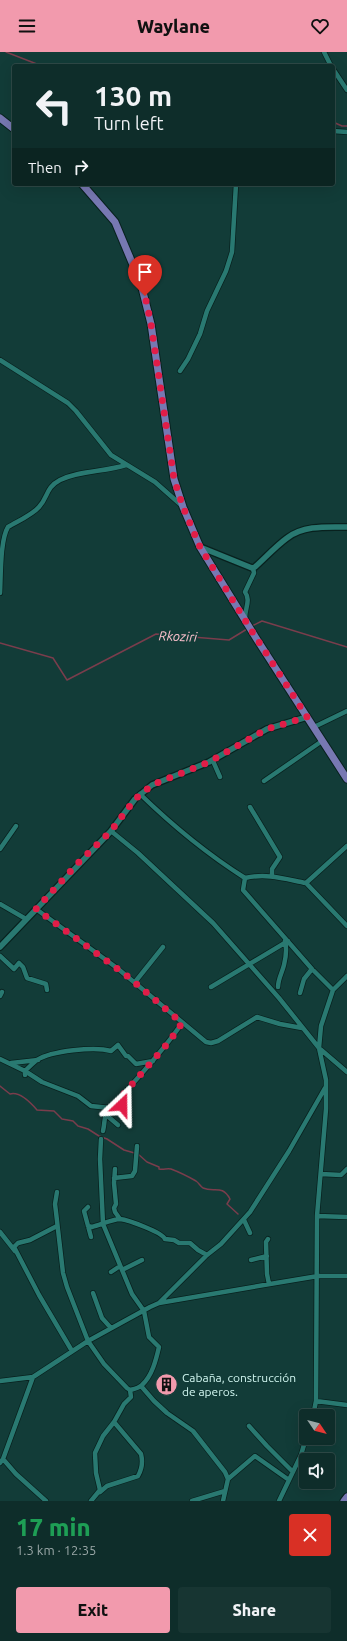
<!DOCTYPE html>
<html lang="en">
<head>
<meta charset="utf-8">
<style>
	body { margin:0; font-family:Ubuntu,sans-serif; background:#173532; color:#f1f3f6; height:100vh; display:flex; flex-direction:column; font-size:15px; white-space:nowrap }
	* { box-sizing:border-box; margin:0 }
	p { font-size:13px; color:#9ba8a8 }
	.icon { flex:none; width:22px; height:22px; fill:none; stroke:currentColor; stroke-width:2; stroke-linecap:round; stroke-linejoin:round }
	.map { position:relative; height:1449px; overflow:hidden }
	.side { display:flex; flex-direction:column; background:#0e2d2a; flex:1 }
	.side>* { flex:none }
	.banner { position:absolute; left:12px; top:12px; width:323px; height:122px; border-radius:4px; box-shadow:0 4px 16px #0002,0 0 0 1px #2e4947; background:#0e2d2a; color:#f1f3f6; overflow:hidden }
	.needle { width:26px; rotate:125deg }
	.fabs { position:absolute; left:299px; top:1357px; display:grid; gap:8px }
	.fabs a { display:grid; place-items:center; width:36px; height:36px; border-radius:4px; background:#0e2d2a; box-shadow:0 4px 16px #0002,0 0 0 1px #2e4947; font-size:20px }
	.pin { position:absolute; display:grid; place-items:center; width:34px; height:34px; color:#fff; margin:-41px -17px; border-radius:50% 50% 50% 0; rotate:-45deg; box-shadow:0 0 4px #0007 }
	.pin .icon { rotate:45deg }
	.me { position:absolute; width:44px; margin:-22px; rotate:23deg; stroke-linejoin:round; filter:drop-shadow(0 0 3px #0008) }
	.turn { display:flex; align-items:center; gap:14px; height:84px; padding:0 16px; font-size:18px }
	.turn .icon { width:52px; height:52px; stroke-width:2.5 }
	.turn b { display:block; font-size:28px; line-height:34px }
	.then { display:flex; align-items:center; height:38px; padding:0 16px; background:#0003; gap:8px; font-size:15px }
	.round { display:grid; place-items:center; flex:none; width:42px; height:42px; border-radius:4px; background:#173532 }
	.head { display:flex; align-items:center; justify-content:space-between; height:68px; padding:0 16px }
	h1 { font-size:24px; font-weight:800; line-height:30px; color:#1e9e55 }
	.action { display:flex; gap:8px; margin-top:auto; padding:8px 16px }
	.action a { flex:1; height:46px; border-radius:4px; background:#f29aad; color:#111; font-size:16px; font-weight:800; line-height:46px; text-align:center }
	.action a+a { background:#173532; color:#f1f3f6 }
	header { display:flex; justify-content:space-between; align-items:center; height:52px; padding:0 16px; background:#f29aad; color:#111; font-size:18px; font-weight:800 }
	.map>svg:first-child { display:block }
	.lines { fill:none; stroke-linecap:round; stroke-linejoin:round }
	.stream { stroke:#7a3d4c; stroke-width:1.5 }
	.minor-casing { stroke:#08211e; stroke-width:6 }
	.tertiary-casing { stroke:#08211e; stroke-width:8 }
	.primary-casing { stroke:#08211e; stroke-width:9 }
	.minor { stroke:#297971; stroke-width:4.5 }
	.tertiary { stroke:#297971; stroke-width:5.5 }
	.primary { stroke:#7778b2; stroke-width:7 }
	.route { stroke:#e11d48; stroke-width:7; stroke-dasharray:0 12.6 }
	.labels { text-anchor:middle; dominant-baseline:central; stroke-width:3; stroke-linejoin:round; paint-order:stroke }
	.poi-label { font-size:12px; fill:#d1f6f0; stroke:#123c38; text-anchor:start }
	.water-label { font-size:13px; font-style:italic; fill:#fec2ce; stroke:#123c38 }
</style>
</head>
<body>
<header><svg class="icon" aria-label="menu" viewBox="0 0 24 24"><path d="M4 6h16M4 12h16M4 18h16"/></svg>Waylane<svg class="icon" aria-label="heart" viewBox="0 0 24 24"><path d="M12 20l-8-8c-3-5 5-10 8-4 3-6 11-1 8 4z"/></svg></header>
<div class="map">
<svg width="347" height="1449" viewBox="0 0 347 1449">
	<rect width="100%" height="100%" fill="#123c38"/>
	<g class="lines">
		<path class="stream" d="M6 0 42 14
			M333 70 342 74H347
			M252 574 262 569 347 595
			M0 591 53 606 67 628 156 582 229 588 247 577
			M0 1034 10 1042C20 1039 31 1051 37 1058L54 1059 62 1067 73 1069 78 1074 88 1077 99 1084 107 1087 124 1098 138 1102 147 1110 159 1115V1117C164 1118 167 1116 171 1117 179 1120 189 1125 196 1129 199 1131 200 1134 203 1136 214 1141 222 1132 230 1147L227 1152 238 1162"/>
		<defs>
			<path id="minor" d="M324 0 331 14
				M333 17 347 38
				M333 79 347 80
				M0 308 68 351 76 359 111 403 155 430 181 453
				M180 319 188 307 200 282 207 259 226 219 232 200 236 132
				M0 541C1 524 0 488 8 475 18 469 32 463 39 455 49 444 45 436 60 428 80 418 105 420 126 413
				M245 566C245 556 251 548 245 540L254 521 253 516
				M314 675 347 659
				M213 709 220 725
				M264 729 322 689
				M140 742C173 774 207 802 245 826L243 838 312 917 333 938
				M250 755 280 805 272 817V824
				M111 779 138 801 213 871 279 946 319 996 347 1020
				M347 794 306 831 347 874
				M0 797 16 774
				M245 826C267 821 285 827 306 831
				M0 852 26 867
				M36 857 117 916 206 990 211 991 218 989 257 965 280 972 302 976
				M0 904 14 917 19 911 23 915 27 926 46 932 47 938
				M135 930 163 895
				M211 935 288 889
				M278 935C278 927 282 921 284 913 286 905 287 897 285 889
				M300 941 304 927 312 917
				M0 944 2 940
				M0 1007 25 1019 42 1030 78 1044 91 1054 110 1056
				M11 1011 38 1008
				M25 1023V1019C29 1015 33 1011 37 1008 51 999 95 994 111 999L118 993 126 1004H128L136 1012 153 1009
				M121 1045 126 1063
				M104 1061 118 1073
				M103 1079C106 1067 102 1062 113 1054 137 1026 162 1001 182 971
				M115 1117 114 1131 116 1152 114 1156 115 1160 120 1167
				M321 1122 341 1123 347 1117
				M114 1126 132 1124 135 1119 137 1094
				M57 1140 55 1152 56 1160 63 1221 67 1235 88 1289 104 1312 127 1336 130 1338C134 1337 139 1336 142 1333 152 1324 156 1308 159 1295L149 1285 144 1259 132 1242 103 1172 100 1107 101 1087
				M88 1155 84 1159 91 1185
				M317 1164 347 1165
				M244 1168 250 1181
				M57 1174 30 1188 18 1191 14 1195 39 1243 72 1299
				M88 1174 92 1175C100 1173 113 1167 120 1167 128 1168 162 1180 165 1187L174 1188 179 1191H190L198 1198 207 1203
				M0 1180 15 1199
				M268 1187 266 1190 267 1222 269 1232
				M251 1208 267 1204
				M122 1218 142 1208
				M111 1220 120 1214
				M93 1241 102 1266 111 1276
				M159 1251 207 1203 221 1192 250 1160 289 1099 325 1036
				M0 1329 33 1325
				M141 1334 154 1349 167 1361 193 1379 225 1420 228 1427 223 1449
				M316 1349 347 1353
				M313 1364 316 1349 317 1164 326 1057V1028L319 996 321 974 333 938 347 924
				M249 1374 267 1394 293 1420
				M3 1407 16 1422 46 1449
				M0 1411 3 1407 33 1325 88 1289 150 1255 159 1251 276 1231 318 1224H347
				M228 1427 255 1404 289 1428
				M100 1440 107 1434 138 1424C142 1417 143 1410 141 1402L114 1370
				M91 1449 100 1438 96 1421 95 1401 103 1384 114 1370 124 1352 131 1345 130 1338
				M192 1449 225 1439
				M279 1449 301 1403 306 1386"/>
			<path id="tertiary" d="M200 495 252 516 255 515C266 505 276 494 287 486 304 473 327 475 347 475
				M0 895 111 779 135 747 152 733 209 710 267 677 307 665"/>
			<path id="primary" d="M0 66 14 77
				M82 132 115 170 141 232 151 272 174 427 183 455 200 495 256 586 347 727
				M344 1449 347 1445"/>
		</defs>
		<use href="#minor" class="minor-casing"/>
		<use href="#tertiary" class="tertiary-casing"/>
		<use href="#primary" class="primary-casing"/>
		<use href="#minor" class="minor"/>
		<use href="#tertiary" class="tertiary"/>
		<use href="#primary" class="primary"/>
	</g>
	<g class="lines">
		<path class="route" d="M122 1053 121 1045 169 990 182 971 126 923 36 857 80 809 111 779 135 747 152 733 209 710 267 677 307 665 248 573 200 495 183 455 174 427 151 272 145 244"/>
	</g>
	<defs>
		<symbol id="building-disc" viewBox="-11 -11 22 22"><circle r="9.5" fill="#f29aad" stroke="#123c38"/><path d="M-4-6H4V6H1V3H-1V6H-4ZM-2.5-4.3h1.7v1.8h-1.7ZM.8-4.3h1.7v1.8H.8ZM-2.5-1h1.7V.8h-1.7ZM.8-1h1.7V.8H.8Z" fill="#111"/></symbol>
	</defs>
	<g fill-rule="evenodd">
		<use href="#building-disc" x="154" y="1320" width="25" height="25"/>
	</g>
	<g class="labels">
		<g class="poi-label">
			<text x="182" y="1325">Cabaña, construcción<tspan x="182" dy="14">de aperos.</tspan></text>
		</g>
		<g class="water-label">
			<text transform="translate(178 584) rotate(2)">Rkoziri</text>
		</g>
	</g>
</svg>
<div class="fabs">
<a><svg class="needle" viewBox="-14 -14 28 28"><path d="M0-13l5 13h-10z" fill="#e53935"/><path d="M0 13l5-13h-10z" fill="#9ba8a8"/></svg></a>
<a><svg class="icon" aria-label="sound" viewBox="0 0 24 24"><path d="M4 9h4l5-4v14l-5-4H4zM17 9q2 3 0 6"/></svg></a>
</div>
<div class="pin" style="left:145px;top:244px;background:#d93025"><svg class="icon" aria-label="arrive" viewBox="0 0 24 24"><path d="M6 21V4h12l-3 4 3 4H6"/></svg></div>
<svg class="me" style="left:122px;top:1053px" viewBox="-20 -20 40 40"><path d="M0-17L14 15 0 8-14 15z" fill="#e11d48" stroke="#fff" stroke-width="4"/></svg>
<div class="banner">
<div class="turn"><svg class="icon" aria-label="left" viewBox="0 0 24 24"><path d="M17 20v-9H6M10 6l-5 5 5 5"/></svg><div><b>130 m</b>Turn left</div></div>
<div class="then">Then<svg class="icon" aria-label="right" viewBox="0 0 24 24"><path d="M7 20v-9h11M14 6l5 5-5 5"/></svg></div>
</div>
</div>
<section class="side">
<div class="head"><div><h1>17 min</h1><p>1.3 km · 12:35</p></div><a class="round" style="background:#d93025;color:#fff"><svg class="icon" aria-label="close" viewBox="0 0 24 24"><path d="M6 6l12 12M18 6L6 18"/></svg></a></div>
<div class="action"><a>Exit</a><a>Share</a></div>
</section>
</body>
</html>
